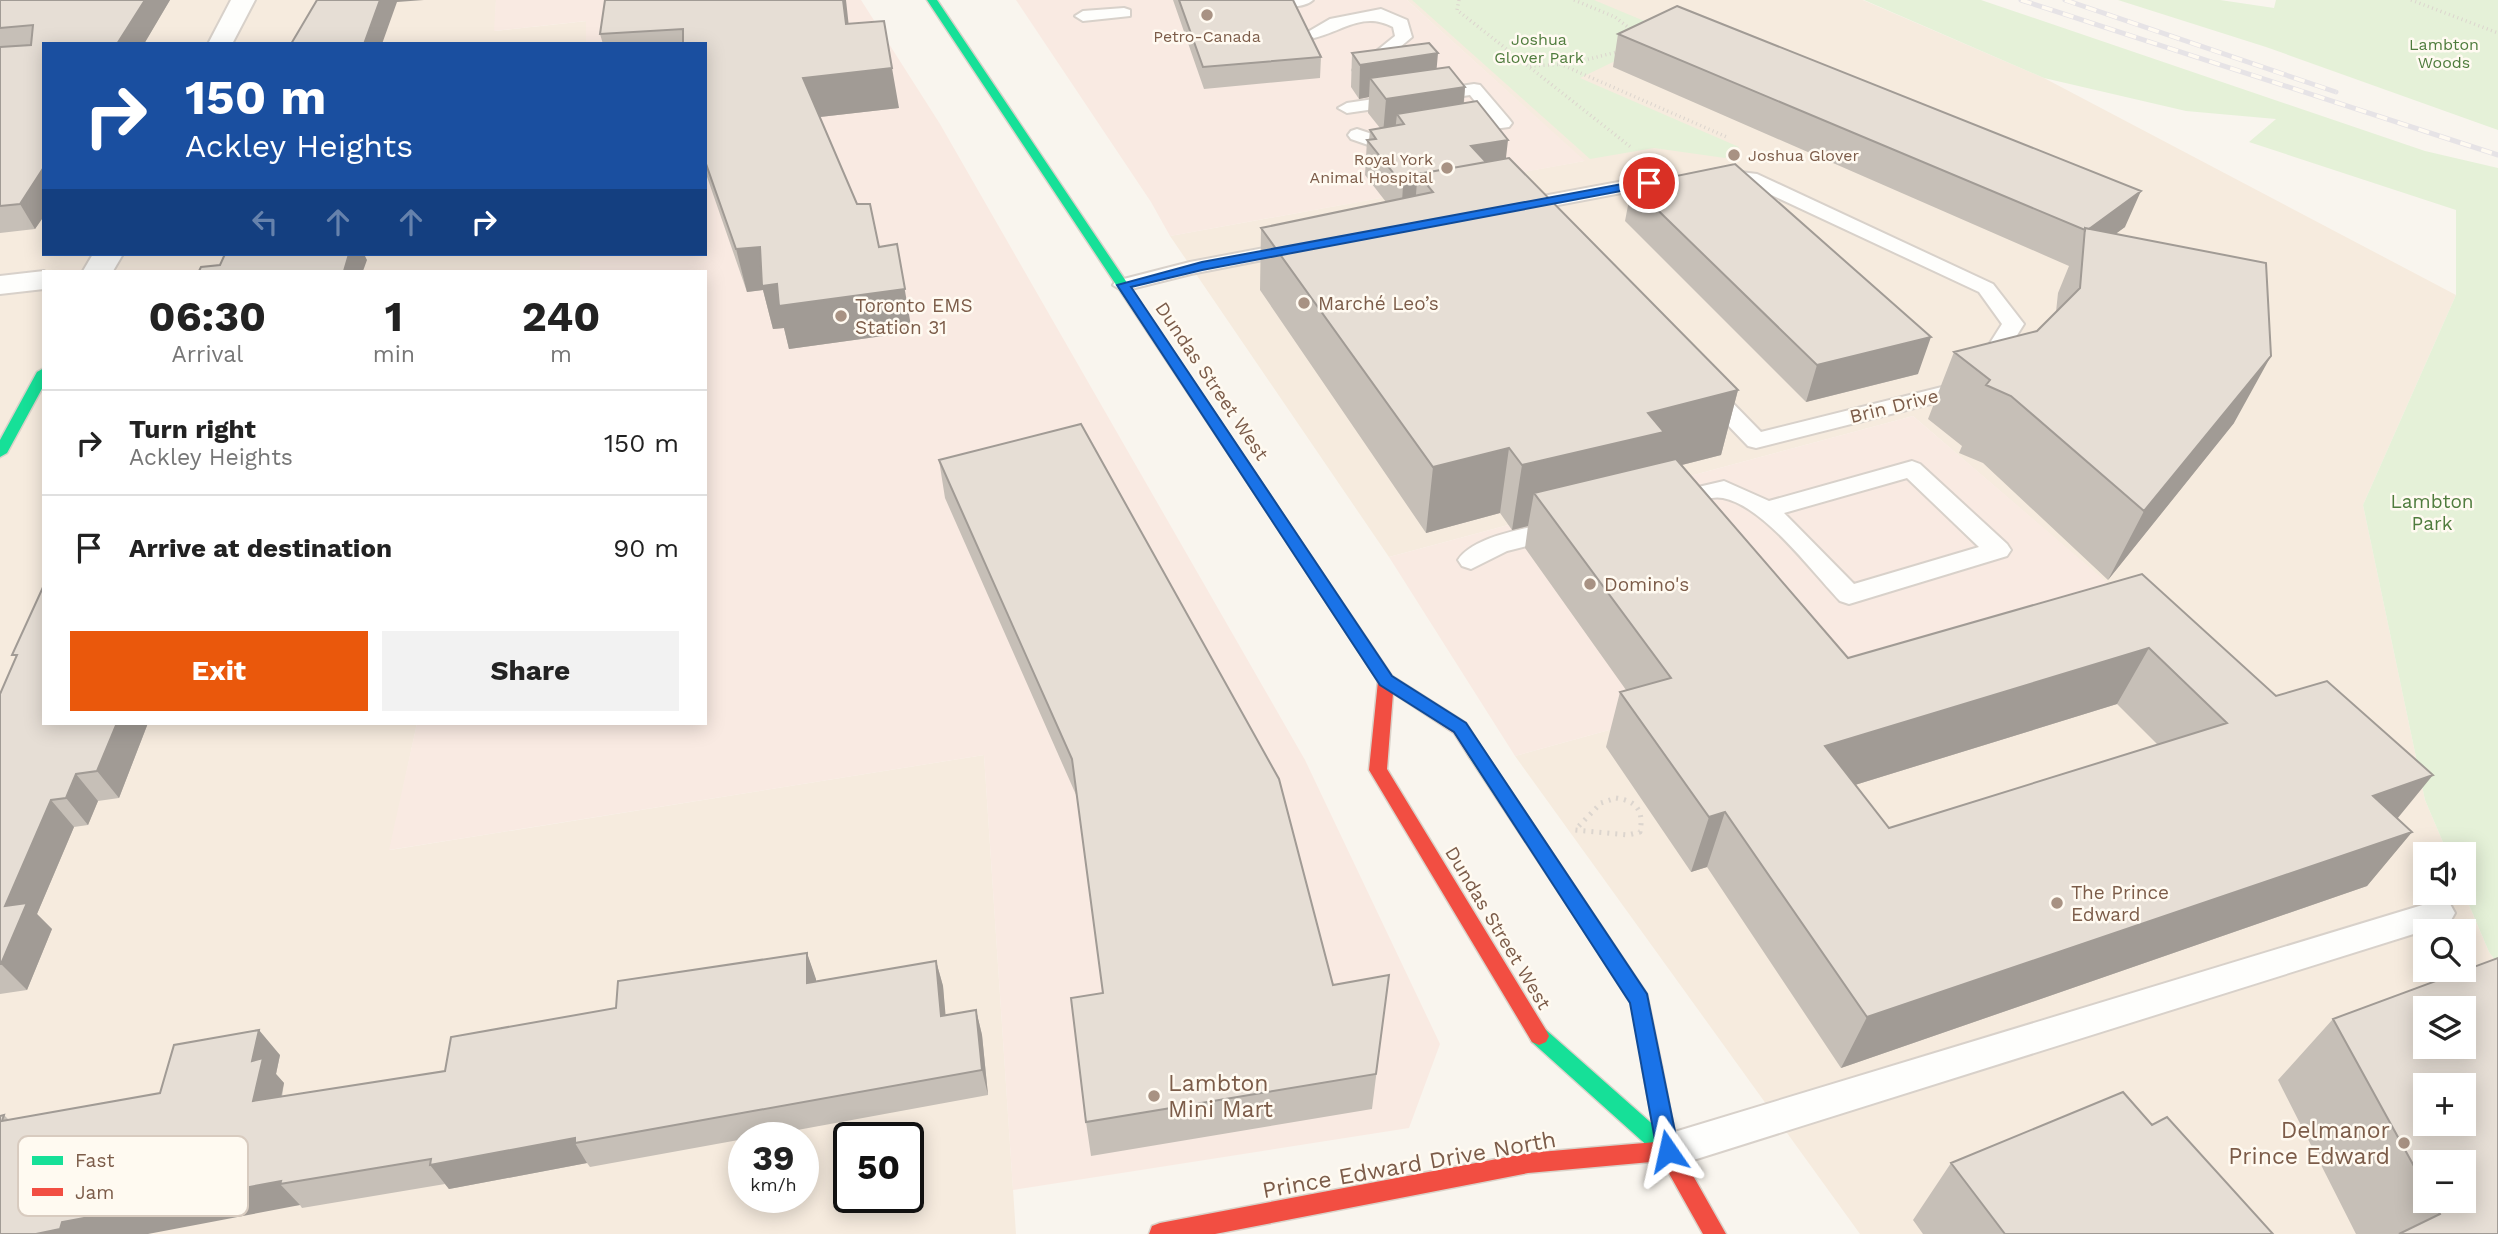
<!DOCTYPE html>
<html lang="en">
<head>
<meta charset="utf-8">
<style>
	body { margin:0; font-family:"Work Sans",sans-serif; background:#f2f2f2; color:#222; height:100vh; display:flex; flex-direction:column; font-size:26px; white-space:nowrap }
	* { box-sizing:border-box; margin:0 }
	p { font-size:23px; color:#767676 }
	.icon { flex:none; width:38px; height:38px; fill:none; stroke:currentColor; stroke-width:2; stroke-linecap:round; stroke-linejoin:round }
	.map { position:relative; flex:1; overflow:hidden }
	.panel { position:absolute; left:42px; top:270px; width:665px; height:455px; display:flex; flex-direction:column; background:#fff; border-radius:0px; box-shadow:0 4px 18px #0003 }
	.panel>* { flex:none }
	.guide { position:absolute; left:42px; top:42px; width:665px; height:214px; border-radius:0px; box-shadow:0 4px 18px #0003; background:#1a4fa0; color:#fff; overflow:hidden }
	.buttons { position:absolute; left:2413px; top:842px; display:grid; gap:14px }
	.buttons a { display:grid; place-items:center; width:63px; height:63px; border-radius:0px; background:#fff; box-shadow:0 4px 18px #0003; font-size:35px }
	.speed { position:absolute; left:728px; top:1122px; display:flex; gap:14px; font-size:35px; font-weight:700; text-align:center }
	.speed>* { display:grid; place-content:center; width:91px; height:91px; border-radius:50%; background:#fff; box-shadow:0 4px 18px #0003; line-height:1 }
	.speed small { font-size:18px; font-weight:400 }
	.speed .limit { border:4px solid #111; border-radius:10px; background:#fff; color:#111 }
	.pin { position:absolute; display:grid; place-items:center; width:60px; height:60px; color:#fff; margin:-30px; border:4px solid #fff; border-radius:50%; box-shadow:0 2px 7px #0007 }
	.me { position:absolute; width:77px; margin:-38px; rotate:349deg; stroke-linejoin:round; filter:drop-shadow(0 0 5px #0008) }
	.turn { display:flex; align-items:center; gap:24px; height:147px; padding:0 28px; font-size:32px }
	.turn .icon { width:91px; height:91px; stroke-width:2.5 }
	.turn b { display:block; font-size:49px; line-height:60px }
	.lanes { display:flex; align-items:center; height:66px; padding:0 28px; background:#0003; justify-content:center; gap:35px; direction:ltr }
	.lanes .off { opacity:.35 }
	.eta { display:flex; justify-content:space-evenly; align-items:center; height:119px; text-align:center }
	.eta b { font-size:42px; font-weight:700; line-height:49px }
	.primary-button { display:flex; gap:14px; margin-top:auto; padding:14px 28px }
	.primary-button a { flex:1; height:80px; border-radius:0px; background:#ea580c; color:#fff; font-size:28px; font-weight:700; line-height:80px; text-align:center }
	.primary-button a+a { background:#f2f2f2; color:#222 }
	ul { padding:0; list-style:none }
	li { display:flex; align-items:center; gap:21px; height:105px; padding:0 28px; border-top:2px solid #e0e0e0 }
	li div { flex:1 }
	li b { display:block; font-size:26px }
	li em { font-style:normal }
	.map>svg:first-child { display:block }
	.residential { fill:#f6ebde; fill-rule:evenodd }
	.commercial { fill:#f9eae2 }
	.green { fill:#e5f1d8 }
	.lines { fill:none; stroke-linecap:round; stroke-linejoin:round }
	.lane-casing { stroke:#d8d1ca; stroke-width:4 }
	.street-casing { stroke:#d8d1ca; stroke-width:4 }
	.fast-casing { stroke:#d9d2c9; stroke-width:3 }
	.jam-casing { stroke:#d9d2c9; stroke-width:3 }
	.path-far1 { stroke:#dcd5ce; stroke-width:3.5; stroke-dasharray:1 3.5; stroke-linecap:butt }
	.path { stroke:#dcd5ce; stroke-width:5; stroke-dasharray:2 6; stroke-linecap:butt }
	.lane { fill:#fefefc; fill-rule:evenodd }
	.street { fill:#fefefc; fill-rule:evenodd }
	.fast { fill:#16e098; fill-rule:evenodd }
	.jam { fill:#f24e42; fill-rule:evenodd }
	.rail-casing { stroke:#e6e3e6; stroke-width:5 }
	.rail { stroke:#fffaf1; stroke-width:3.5; stroke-dasharray:11; stroke-linecap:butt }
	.wall { fill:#c6bfb7; fill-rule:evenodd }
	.shaded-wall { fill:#a19b95 }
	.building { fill:#e6ded5; stroke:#a19b95; stroke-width:2; fill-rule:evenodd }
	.route { fill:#1a73e8; stroke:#114b97; stroke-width:2 }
	.poi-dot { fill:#a89283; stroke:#fffaf1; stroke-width:2.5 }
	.labels { text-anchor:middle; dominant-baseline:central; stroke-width:5; stroke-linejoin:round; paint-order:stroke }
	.far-poi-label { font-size:16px; fill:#7c5c49; stroke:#fffaf1 }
	.far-park-label { font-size:16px; fill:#4f7c3d; stroke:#fffaf1 }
	.poi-label { font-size:19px; fill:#7c5c49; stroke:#fffaf1; text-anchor:start }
	.street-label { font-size:19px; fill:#7c5c49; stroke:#fffaf1 }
	.park-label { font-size:19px; fill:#4f7c3d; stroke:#fffaf1 }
	.near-poi-label { font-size:23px; fill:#7c5c49; stroke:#fffaf1; text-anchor:start }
	.near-street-label { font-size:23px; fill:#7c5c49; stroke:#fffaf1 }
	.key { fill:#fffaf1; stroke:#d8cbbf; stroke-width:2 }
	.key-label { font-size:19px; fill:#7c5c49 }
</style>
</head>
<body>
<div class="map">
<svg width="2498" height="1234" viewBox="0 0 2498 1234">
	<rect width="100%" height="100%" fill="#f9f5ee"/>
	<path class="residential" d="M0 0H496L495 31 587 21 586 44H44V254H581L580 271H44V723H417L390 850 984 755 1016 1234H0ZM744 1138H803V1197H744ZM849 1138H908V1197H849Z
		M1407 0H1863L2044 78 2456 295 2363 505 2425 800 2448 854H2426V892L2464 893 2489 952 2498 964V1234H1860L1515 756 2115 590 1913 416 1389 557 1170 236 1584 161ZM2426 931H2464V970H2426ZM2426 1008H2464V1046H2426ZM2426 1085H2464V1124H2426ZM2426 1162H2464V1200H2426Z"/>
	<path class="commercial" d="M496 0H861L940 124 1305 760 1440 1044 1409 1128 1013 1190 984 755 389 850 417 723H705V271H580V254H705V44H586V21L494 31Z
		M1016 0H1407L1585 161 1170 236 1151 202Z
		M1913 416 2116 590 1515 756 1389 557Z"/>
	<path class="green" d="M1412 0H1594L1673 33 1580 78 1739 147 1725 158 1654 148 1590 159Z
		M1864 0H1981L2425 151 2498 168V964L2489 952 2464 893V854H2448L2425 800 2363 505 2456 295V210L2249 142 2276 119 2186 111 2044 78Z
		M2118 0H2220L2274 8 2276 0H2498V130L2266 47Z"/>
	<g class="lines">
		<defs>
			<path id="lane" d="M1276 0H1313C1306 7 1287 8 1277 5Z
				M1124 8 1130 10V16L1083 21 1075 16 1083 11Z
				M1381 9 1407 20 1412 37 1368 74 1362 75 1353 70 1395 36 1393 27C1363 11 1343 31 1314 38L1306 33 1330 19Z
				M1474 84 1480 85 1509 119 1512 123 1509 127 1455 134 1452 130 1455 126 1490 120 1470 95 1347 113 1338 108 1347 103Z
				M1357 129 1381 137 1402 134 1411 140 1409 144 1380 149 1351 139 1348 135 1351 131Z
				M1716 169 1757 174 1993 284 2024 324 1982 391 1756 448 1748 446 1698 394 1695 389 1698 384H1714L1761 432 1966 381 2002 324 1979 292 1746 183 1709 179 1707 175Z
				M1667 173 1674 175 1677 179 1674 183 1516 213 1506 207 1516 201Z
				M1296 242 1303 244 1306 248 1303 252 1191 274 1123 291 1113 285 1116 281 1190 262Z
				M1912 461 1920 464 2007 544 2011 550 2007 556 1849 604 1840 601C1811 571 1764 506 1723 498 1704 494 1684 512 1664 507L1661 501 1664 495 1724 481 1769 501ZM1907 478 1979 547 1854 584 1784 513Z
				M1561 521 1570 523 1573 529 1570 535 1507 551 1471 569 1462 566 1458 560C1474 535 1533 527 1561 521Z
				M2439 900 2450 904 2455 913 2450 922 2439 926 1668 1168 1656 1163 1650 1151 1656 1139 1668 1134Z"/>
			<path id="street" d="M231 0H255L232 44H208Z
				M93 254H123L113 271H83Z
				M44 271V289L0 294V276Z"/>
			<path id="fast" d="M927 0H937L1275 503 1277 506 1275 509H1265Z
				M44 368V385L7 453 0 457V440L37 372Z
				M1476 746 1482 748 1647 994 1662 1067 1659 1073 1652 1076 1645 1073 1631 1002 1470 758 1467 753 1470 748Z
				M1539 1027 1546 1030 1675 1144 1679 1151 1675 1158 1668 1161 1661 1158 1532 1042 1529 1036 1532 1030Z"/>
			<path id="jam" d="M1270 501 1275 503 1392 676 1466 723 1485 753 1482 758H1470L1454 733 1393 693 1387 769 1546 1030 1549 1036 1546 1042 1539 1045 1532 1042 1369 770 1378 681 1263 506Z
				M1652 1058 1659 1061 1662 1067 1678 1149 1726 1234H1703L1662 1161 1528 1173 1215 1234H1149L1152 1226 1160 1223 1528 1153 1656 1142 1642 1067 1645 1061Z"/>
		</defs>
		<use href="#lane" class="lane-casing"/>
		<use href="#street" class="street-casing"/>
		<use href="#fast" class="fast-casing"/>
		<use href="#jam" class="jam-casing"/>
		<path class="path-far1" d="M1459 0 1457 10 1632 148
			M1574 0 1615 17 1634 32
			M2411 0 2498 33
			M1560 64 1729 138
			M1530 66 1569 64 1617 52"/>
		<path class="path" d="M1616 798C1637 801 1644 811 1640 832L1628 835 1575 830 1601 803Z"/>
		<use href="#lane" class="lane"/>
		<use href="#street" class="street"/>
		<use href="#fast" class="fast"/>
		<use href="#jam" class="jam"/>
		<defs>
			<path id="rail" d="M2021 0 2498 155
				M2065 0 2336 92"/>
		</defs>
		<use href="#rail" class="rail-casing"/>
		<use href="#rail" class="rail"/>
	</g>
	<path class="wall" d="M0 0H170L144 44H44V216L35 229 0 233Z
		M605 0 849 24 899 108 820 117 857 204 879 247 912 332 789 349 784 328 773 329 763 290 747 292 705 171V44H603L600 34Z
		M1173 0H1293L1321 57 1320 78 1204 89Z
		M1618 34 2125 227 2115 234 2234 423 2108 580 1983 463 1959 453 1962 446 1928 419 1954 352 2037 331 2056 312 2058 293 2069 266 1613 67Z
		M1352 53 1437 69 1465 87 1464 103 1506 158 1738 390 1721 455 1682 465 1848 658 2142 574 2412 832 2367 886 1841 1068 1707 867 1691 872 1606 747 1620 692 1626 690 1525 548 1528 526 1512 530 1500 513 1426 533 1260 290 1261 228 1386 202 1365 175 1367 140H1369L1370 130 1380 128 1368 113 1369 97 1359 99 1351 87ZM2117 704 2158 745 1889 828 1855 785Z
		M1632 185 1918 374 1806 402 1625 221Z
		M939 460 1333 985 1384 1012 1372 1109 1091 1156 1086 1122 1103 993 1077 797 945 498Z
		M44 585V723H150H148L119 798 98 801 88 825 74 827 37 914 52 929 27 990 0 994V694L15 659Z
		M807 953 816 981 936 961 943 986 945 1016 976 1010 982 1035 988 1095 754 1138H744V1139L590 1167 587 1163 449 1189 445 1184 302 1208 300 1205 0 1234 4 1115 9 1120 160 1093 280 1055 276 1074 284 1083 282 1097 445 1071 616 1008Z
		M2333 1019 2498 1234H2356L2278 1080ZM2426 1162 2464 1200H2426Z
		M2152 1125 2273 1234H1923L1913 1220 1951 1163Z"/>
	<path class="shaded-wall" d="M145 0H170L144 44H117Z
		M380 0H424L397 2 382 44H364Z
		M843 0H846L853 64 846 24Z
		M1438 53 1435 87 1370 78 1369 97 1359 99 1360 65Z
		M892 68 899 108 811 118 803 78Z
		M1465 87 1462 122 1397 114 1395 132 1383 134 1386 99Z
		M1508 140 1504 175 1488 204 1471 146Z
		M44 167V216L35 229 20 204Z
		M1417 182 1414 218 1401 220 1403 185Z
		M2141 191 2125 227 2083 258 2086 231Z
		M897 244 912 332 789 349 784 328 773 329 763 290 747 292 736 249 760 247 769 285Z
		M349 254H364L367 260 363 271H344Z
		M1931 337 1918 374 1806 402 1817 365Z
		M2271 356 2234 423 2108 580 2144 511Z
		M1738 390 1721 455 1654 472 1534 493 1528 526 1512 530 1522 465 1648 413Z
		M1509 448 1500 513 1426 533 1433 467Z
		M2149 648 2117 704 1803 801 1825 746Z
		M117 723H150H148L119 798 97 771Z
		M76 774 98 801 88 825 66 798Z
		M2433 775 2388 830 2373 796Z
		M51 800 74 827 37 914 52 929 27 990 1 964 5 906Z
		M1725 812 1707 867 1691 872 1709 817Z
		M2412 832 2367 886 1841 1068 1867 1017Z
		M807 953 816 979V1008L807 983Z
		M936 961 943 986 948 1042 941 1016Z
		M976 1010 982 1035 988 1095 982 1070Z
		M259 1030 280 1055 276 1074 284 1083 275 1126 253 1101 252 1061Z
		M575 1138V1143L587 1163 449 1189 430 1165Z
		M281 1181 280 1184 300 1205 148 1234H36L62 1222Z"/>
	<path class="building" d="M0 0H145L117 44H44V167L20 204 0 206V47L31 45 33 25 0 28Z
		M317 0H380L364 44H291Z
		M605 0H843L846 24 884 21 892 68 803 78 857 204H870L879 247 897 244 905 289 779 306 777 284 762 286 760 247 736 249 705 161V44H683V29L600 34Z
		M1179 0H1293L1321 57 1203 67Z
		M1677 6 2141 191 2089 229 2085 228V230L1618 34Z
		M1429 43 1438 53 1360 65 1352 53Z
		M1449 67 1465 87 1386 99 1370 78Z
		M1477 101 1508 140 1471 146 1486 162 1418 174 1417 182 1403 185 1367 140 1376 139 1370 130 1404 124 1397 114Z
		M1509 158 1738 390 1648 413 1664 432 1522 465 1509 448 1433 467 1261 228 1433 192 1418 174Z
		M1735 164 1931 337 1817 365 1632 185Z
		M2085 228 2266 263 2271 356 2144 511 2011 396 1986 385 1990 380 1954 352 2037 331 2080 288Z
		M225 254H349L344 271H199L201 267 220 265Z
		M1081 424 1279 779 1333 985 1389 975 1376 1074 1086 1122 1071 998 1103 993 1072 759 939 460Z
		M1676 459 1848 658 2142 574 2276 696 2327 681 2433 775 2373 796 2412 832 1867 1017 1725 812 1709 817 1620 692 1671 678 1534 493ZM2149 648 2227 723 1889 828 1825 746Z
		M44 585V723H117L97 771 76 774 66 798 51 800 5 906 27 903 1 964H0V694L17 655H12Z
		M807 953V983L936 961 941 1016 976 1010 982 1070 575 1143V1138L430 1165 431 1159 280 1184 281 1181 62 1222 60 1229 36 1234H0V1116L4 1115 2 1121 160 1093 174 1045 259 1030 252 1061 263 1058 253 1101 445 1071 451 1037 616 1008 618 981Z
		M2498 958V1234H2399L2440 1214 2432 1200H2464V1162H2426V1188L2333 1019ZM2426 1008H2464V1046H2426ZM2426 1085H2464V1124H2426Z
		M2123 1092 2152 1125 2167 1117 2273 1234H2005L1951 1163Z"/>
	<path class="route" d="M1649 179 1653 180V185L1202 270 1131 287 1392 676 1466 723 1647 994 1679 1151 1676 1158 1668 1161 1661 1158 1657 1151 1630 1003 1454 732 1380 685 1117 285 1202 262Z"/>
	<g class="poi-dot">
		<circle cx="1207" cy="15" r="7"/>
		<circle cx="1734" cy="155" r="7"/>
		<circle cx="1447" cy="168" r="7"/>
		<circle cx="1304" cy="303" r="7"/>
		<circle cx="841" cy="316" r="7"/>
		<circle cx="1590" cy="584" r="7"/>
		<circle cx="2057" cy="903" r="7"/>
		<circle cx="1154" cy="1096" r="7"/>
		<circle cx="2404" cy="1143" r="7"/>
	</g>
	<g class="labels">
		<g class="far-poi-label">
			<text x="1207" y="36">Petro-Canada</text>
			<text x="1748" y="155" text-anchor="start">Joshua Glover</text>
			<text x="1433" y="159" text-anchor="end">Royal York<tspan x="1433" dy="18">Animal Hospital</tspan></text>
		</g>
		<g class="far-park-label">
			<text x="1539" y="39">Joshua<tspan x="1539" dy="18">Glover Park</tspan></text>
			<text x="2444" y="44">Lambton<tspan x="2444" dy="18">Woods</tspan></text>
		</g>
		<g class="poi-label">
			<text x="1318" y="303">Marché Leo’s</text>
			<text x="855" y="305">Toronto EMS<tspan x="855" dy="22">Station 31</tspan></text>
			<text x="1604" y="584">Domino's</text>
			<text x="2071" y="892">The Prince<tspan x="2071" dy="22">Edward</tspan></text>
		</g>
		<g class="street-label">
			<text transform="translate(1212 381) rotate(56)">Dundas Street West</text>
			<text transform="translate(1894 406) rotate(-14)">Brin Drive</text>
			<text transform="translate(1498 928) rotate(59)">Dundas Street West</text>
		</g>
		<g class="park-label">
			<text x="2432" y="501">Lambton<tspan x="2432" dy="22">Park</tspan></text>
		</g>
		<g class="near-poi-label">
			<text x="1168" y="1083">Lambton<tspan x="1168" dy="26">Mini Mart</tspan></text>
			<text x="2390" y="1130" text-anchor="end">Delmanor<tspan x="2390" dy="26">Prince Edward</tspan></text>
		</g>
		<g class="near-street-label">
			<text transform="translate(1409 1165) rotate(-10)">Prince Edward Drive North</text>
		</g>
	</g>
	<rect x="18" y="1136" width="230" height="80" rx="10" class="key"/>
	<rect x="32" y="1156" width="31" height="9" fill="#16e098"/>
	<rect x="32" y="1188" width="31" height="8" fill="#f24e42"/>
	<g class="key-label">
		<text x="75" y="1167">Fast</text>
		<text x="75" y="1199">Jam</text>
	</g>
</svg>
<div class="buttons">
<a><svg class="icon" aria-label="sound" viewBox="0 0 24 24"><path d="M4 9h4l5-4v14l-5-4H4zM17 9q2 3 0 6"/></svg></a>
<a><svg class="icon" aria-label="search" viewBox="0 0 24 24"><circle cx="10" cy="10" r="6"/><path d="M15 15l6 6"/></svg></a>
<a><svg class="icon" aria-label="layers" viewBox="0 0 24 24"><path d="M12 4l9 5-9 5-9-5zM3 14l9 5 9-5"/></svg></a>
<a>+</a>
<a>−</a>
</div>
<div class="speed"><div>39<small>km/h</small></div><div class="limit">50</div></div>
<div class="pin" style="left:1649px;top:183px;background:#d93025"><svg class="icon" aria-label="arrive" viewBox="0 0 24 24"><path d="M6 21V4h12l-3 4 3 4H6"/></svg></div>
<svg class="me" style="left:1668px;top:1151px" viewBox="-20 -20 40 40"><path d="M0-17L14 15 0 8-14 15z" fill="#1a73e8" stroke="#fff" stroke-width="4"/></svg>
<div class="guide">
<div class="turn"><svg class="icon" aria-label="right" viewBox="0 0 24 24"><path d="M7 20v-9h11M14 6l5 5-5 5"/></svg><div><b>150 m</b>Ackley Heights</div></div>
<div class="lanes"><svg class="icon off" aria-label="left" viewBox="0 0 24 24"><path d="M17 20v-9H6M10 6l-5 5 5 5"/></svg><svg class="icon off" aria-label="ahead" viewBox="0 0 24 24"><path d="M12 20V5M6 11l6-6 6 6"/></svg><svg class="icon off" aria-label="ahead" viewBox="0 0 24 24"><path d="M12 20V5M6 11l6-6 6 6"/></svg><svg class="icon" aria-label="right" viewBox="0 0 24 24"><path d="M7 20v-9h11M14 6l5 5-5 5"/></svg></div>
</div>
<section class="panel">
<div class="eta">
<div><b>06:30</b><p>Arrival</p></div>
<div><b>1</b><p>min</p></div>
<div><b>240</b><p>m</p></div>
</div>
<ul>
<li><svg class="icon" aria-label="right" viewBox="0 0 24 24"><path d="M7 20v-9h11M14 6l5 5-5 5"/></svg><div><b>Turn right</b><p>Ackley Heights</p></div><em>150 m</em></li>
<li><svg class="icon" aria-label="arrive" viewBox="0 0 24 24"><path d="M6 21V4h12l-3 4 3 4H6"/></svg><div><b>Arrive at destination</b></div><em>90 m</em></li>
</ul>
<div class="primary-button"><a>Exit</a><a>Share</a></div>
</section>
</div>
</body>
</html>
